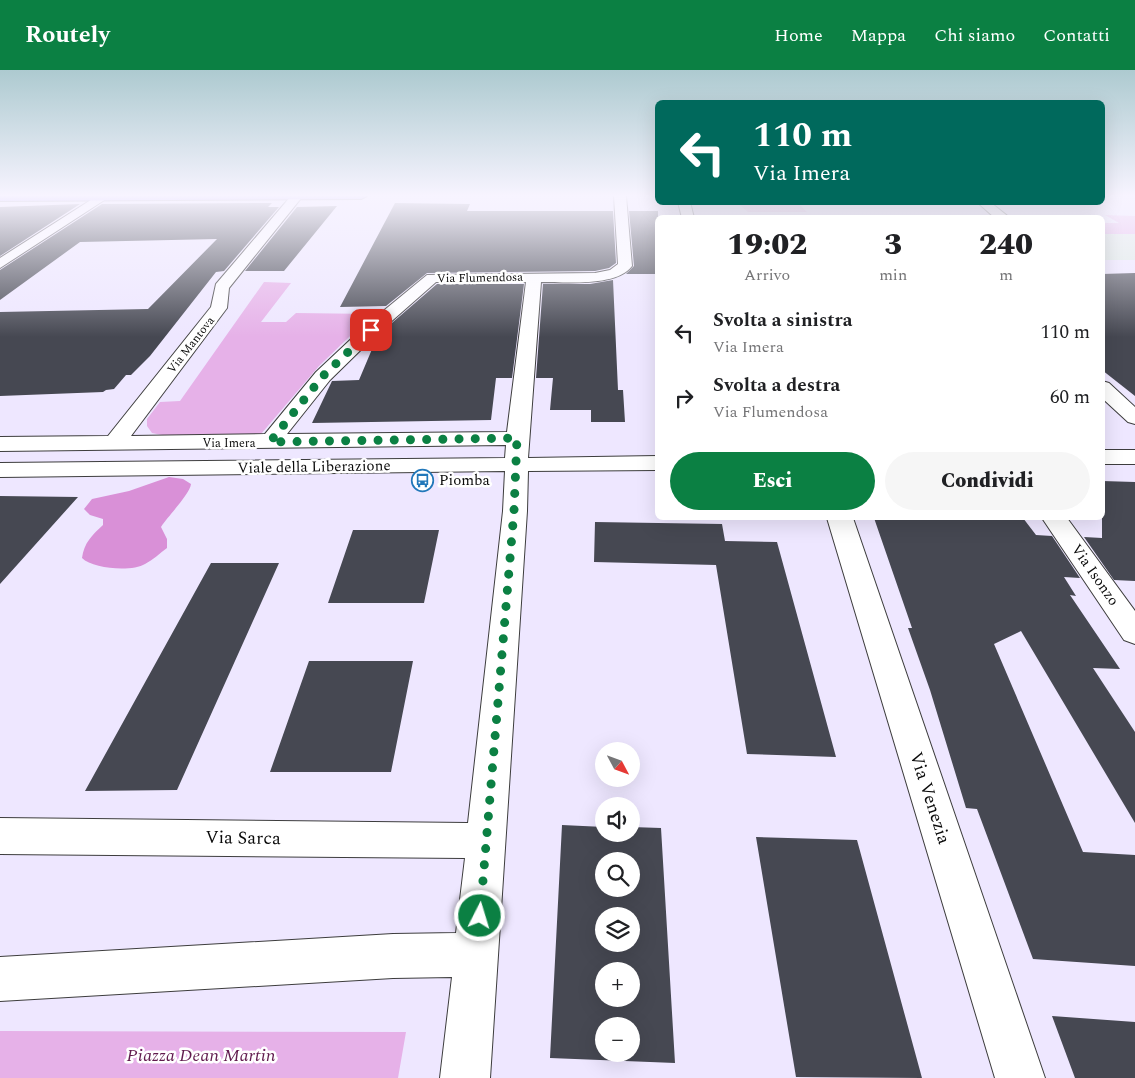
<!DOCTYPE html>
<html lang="it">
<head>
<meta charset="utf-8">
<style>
	body { margin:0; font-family:Spectral,serif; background:#f6f6f6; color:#202124; height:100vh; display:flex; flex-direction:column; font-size:19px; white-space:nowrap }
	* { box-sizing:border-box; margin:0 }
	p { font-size:16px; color:#757577 }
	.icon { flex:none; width:28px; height:28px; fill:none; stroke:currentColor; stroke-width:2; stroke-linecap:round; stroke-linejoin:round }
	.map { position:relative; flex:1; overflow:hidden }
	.panel { position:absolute; left:655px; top:145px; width:450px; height:305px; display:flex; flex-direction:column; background:#fff; border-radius:8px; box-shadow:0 5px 20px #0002 }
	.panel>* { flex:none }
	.hud { position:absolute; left:655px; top:30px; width:450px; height:105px; border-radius:8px; box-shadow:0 5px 20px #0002; background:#00695c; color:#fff; overflow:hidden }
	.needle { width:32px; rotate:131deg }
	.fabs { position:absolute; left:595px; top:672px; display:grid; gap:10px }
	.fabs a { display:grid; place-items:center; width:45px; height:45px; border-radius:50%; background:#fff; box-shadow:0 5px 20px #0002; font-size:25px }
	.pin { position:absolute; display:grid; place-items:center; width:42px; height:42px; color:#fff; margin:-21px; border-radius:10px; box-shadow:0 2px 8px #0006 }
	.me { position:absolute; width:55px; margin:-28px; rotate:5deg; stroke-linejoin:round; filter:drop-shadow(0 0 4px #0008) }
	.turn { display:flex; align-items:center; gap:18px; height:105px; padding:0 15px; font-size:22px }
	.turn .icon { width:65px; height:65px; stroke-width:2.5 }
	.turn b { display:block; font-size:35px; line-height:42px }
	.eta { display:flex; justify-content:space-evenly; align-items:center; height:85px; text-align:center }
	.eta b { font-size:30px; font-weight:800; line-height:35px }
	.button { display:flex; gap:10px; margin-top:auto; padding:10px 15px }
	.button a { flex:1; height:58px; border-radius:30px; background:#0b8043; color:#fff; font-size:20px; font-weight:800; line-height:58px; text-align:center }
	.button a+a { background:#f6f6f6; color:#202124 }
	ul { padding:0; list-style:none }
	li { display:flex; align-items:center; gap:15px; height:65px; padding:0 15px }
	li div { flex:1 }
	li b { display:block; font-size:19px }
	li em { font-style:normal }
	header { display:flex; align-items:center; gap:30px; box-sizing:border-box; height:70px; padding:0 25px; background:#0b8043; color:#fff }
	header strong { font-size:24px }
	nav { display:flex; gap:28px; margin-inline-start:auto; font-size:18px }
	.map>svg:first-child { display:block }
	.industrial { fill:#ddeae2 }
	.green { fill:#e6b1e8 }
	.forest { fill:#d990d7 }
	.building { fill:#464852; fill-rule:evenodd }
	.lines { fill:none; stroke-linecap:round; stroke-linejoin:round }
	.minor-casing { stroke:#3d3d3d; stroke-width:2 }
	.primary-casing { stroke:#1b1b1b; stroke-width:2 }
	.minor { fill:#fff; fill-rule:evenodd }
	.primary { fill:#815bfa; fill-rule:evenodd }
	.route { stroke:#0b8043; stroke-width:9; stroke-dasharray:0 16.2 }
	.labels { text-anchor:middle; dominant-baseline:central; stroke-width:5; stroke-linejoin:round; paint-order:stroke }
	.far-street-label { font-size:12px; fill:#0a0a0a; stroke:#fff }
	.street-label { font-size:15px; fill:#0a0a0a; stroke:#fff }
	.poi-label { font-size:15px; fill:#0a0a0a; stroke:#fff; text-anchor:start }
	.near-street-label { font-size:18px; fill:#0a0a0a; stroke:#fff }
	.near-park-label { font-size:18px; font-style:italic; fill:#611b4e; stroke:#fff }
</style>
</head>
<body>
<header>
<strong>Routely</strong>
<nav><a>Home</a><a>Mappa</a><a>Chi siamo</a><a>Contatti</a></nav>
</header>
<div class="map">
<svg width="1135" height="1008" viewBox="0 0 1135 1008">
	<rect width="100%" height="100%" fill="#eee7ff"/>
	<path class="industrial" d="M1103 164H1135V190H1103Z"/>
	<path class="green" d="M765 132 798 133 807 142H748L737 133Z
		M1105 145 1135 146V164H1103V153H1119Z
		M264 212 291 213 261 252H286L296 243 373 244 319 296 261 364 167 366 152 363 147 356V349L160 332 180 331Z
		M0 961 406 962 398 1008H0Z"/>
	<path class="forest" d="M169 407 183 409 191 414C190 424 168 446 161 457L167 469V478C160 483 153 490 145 494 132 502 93 499 82 488 84 473 92 465 103 455V449L90 445 84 439 92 429 129 421Z"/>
	<path class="building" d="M272 133 268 137H279L224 201 216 202 150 286 131 305H126L114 319 106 320 103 322 0 326V242L148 239 217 169 80 172 0 230V200L102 134Z
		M395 133 470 134 467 141H613L616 193 609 198 595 201 427 203 386 236 340 237Z
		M80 134 0 186V137Z
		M337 136 284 201H245L297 137Z
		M629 141H658V204H626L634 196Z
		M1135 203V326L1102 300V204Z
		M613 210 618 320H623L625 352H591V340H550L553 308H536L543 214H590Z
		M437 214H524L512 308H496L491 350 312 353 332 311 359 310 378 265Z
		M1102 411 1135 412V511L1114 510 1084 467 1102 468Z
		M0 426 78 427 0 514Z
		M874 448H1023L1036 465 1052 466 1080 508 1064 507 1076 526 1070 525 1120 599 1093 598 1135 662V753L1021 561 994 574 1083 782 1135 785V896L1033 889 977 739 966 738 930 620 908 558H912Z
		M595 452 722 454 725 471 777 472 836 687 747 684 716 495 594 492Z
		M353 460H439L424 533H328Z
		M211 493H279L177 720 85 721Z
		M309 591H413L391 702H270Z
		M562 755 604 757V764H631V757L661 758 675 993 550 988ZM604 791H631V819H604ZM604 846H631V874H604ZM604 901H631V929H604ZM604 956H631V984H604Z
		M756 767 857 770 922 1008 796 1007Z
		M1052 946 1135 952V1008H1075Z"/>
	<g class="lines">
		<defs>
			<path id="minor" d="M97 126 109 127 0 198V188Z
				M291 126 302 127 229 218 227 238 131 366 265 364 316 302 365 256 427 205 595 203 610 200 618 194 614 126H626L632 196C617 217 565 212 541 212L528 388 658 386V400L528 401 527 441 490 1008H440L452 907 393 908 0 931V887L393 864 456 863 465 788 0 784V748L468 753 503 441 505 401 0 407V393L505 388 506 375 0 381V367L108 366 211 237 216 214ZM436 212H526L507 362 287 364 330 310 377 264Z
				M678 132H690L694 148H682Z
				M977 132H990L1010 148H995Z
				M1102 311 1109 313 1135 337V354L1128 352 1102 328Z
				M1102 380H1135V394H1102Z
				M827 448H853L1045 1008H995Z
				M1042 448H1067L1135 541V574L1124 570Z"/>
			<path id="primary" d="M0 126H367L361 129 0 131Z"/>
		</defs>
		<use href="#minor" class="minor-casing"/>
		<use href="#primary" class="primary-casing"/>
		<use href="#minor" class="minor"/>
		<use href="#primary" class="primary"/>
	</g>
	<linearGradient id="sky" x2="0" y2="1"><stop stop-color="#adcad0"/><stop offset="0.47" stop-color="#f7f4ff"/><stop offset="1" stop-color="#f7f4ff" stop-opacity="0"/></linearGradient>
	<rect width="1135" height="267" fill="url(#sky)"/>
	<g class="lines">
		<path class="route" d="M371 260 323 306 270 372 517 368 514 441 480 846"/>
	</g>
	<defs>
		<symbol id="bus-ring" viewBox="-11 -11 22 22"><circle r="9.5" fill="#fff" stroke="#2278ba" stroke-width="1.5"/><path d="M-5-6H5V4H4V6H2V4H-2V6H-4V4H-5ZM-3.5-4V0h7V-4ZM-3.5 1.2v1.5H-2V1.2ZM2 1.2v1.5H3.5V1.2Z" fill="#2278ba"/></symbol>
	</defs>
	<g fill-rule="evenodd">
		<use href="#bus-ring" x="410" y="398" width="25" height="25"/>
	</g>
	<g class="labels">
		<g class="far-street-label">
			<text transform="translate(480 208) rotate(-1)">Via Flumendosa</text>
			<text transform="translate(191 275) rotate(-52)">Via Mantova</text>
			<text x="229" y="373">Via Imera</text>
		</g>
		<g class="street-label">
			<text transform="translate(314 397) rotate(-1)">Viale della Liberazione</text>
			<text transform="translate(1095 505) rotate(55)">Via Isonzo</text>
		</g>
		<g class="poi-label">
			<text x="439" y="410">Piomba</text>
		</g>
		<g class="near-street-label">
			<text transform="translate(930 728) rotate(72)">Via Venezia</text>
			<text transform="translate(243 768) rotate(1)">Via Sarca</text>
		</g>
		<g class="near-park-label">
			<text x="201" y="985">Piazza Dean Martin</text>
		</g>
	</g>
</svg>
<div class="fabs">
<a><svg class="needle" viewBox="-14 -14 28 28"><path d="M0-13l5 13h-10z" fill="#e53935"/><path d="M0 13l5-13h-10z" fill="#757577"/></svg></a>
<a><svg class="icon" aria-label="sound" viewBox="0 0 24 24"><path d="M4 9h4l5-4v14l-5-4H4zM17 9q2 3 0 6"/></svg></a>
<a><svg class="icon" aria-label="search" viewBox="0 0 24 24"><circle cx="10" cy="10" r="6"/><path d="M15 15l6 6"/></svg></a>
<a><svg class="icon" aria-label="layers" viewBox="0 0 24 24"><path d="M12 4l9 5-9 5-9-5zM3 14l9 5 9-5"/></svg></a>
<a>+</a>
<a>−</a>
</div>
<div class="pin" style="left:371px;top:260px;background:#d93025"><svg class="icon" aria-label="arrive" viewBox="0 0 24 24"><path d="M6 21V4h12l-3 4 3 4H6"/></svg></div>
<svg class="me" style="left:480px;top:846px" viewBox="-20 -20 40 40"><circle r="17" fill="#0b8043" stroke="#fff" stroke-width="3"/><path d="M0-11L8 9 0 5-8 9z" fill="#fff"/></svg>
<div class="hud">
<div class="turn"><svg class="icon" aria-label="left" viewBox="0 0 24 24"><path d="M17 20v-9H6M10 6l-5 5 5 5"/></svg><div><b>110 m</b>Via Imera</div></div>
</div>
<section class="panel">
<div class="eta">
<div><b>19:02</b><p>Arrivo</p></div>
<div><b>3</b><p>min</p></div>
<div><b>240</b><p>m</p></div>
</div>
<ul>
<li><svg class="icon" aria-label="left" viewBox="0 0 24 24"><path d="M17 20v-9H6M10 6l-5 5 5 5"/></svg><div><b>Svolta a sinistra</b><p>Via Imera</p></div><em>110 m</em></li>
<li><svg class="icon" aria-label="right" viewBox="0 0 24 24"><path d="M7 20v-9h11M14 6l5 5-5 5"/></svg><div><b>Svolta a destra</b><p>Via Flumendosa</p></div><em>60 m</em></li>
</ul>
<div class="button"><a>Esci</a><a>Condividi</a></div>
</section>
</div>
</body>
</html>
